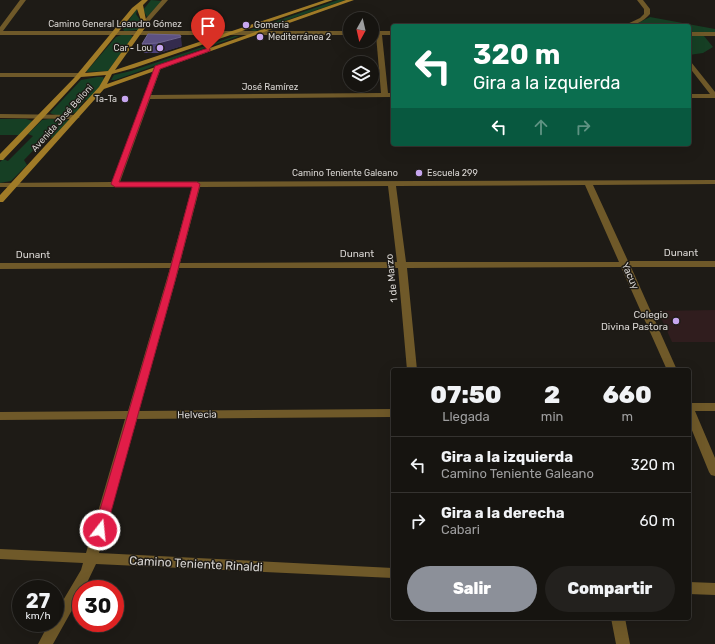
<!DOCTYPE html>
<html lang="es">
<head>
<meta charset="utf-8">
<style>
	body { margin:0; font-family:Rubik,sans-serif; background:#23211e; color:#f1f3f6; height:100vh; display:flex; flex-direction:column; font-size:15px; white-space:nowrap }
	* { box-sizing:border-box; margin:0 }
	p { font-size:13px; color:#9e9e9f }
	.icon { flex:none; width:22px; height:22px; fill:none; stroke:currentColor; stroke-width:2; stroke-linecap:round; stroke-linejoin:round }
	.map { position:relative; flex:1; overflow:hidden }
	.details { position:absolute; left:391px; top:368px; width:300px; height:252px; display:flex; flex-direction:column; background:#161410; border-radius:4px; box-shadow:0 4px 16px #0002,0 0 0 1px #353330 }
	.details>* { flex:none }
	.guide { position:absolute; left:391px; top:24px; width:300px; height:122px; border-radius:4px; box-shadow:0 4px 16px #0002,0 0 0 1px #353330; background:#0b6e4f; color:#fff; overflow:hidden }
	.needle { width:26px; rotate:188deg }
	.controls { position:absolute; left:343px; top:12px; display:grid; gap:8px }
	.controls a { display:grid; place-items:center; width:36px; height:36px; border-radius:50%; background:#161410; box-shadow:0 4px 16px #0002,0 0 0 1px #353330; font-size:20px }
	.speed { position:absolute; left:12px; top:580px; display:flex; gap:8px; font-size:20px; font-weight:700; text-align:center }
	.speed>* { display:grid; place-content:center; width:52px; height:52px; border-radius:50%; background:#161410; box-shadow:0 4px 16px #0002,0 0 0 1px #353330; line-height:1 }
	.speed small { font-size:10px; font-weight:400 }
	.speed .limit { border:6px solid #d22; background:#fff; color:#111 }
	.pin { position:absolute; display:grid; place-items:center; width:34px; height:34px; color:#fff; margin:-41px -17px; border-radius:50% 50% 50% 0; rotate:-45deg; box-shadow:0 0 4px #0007 }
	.pin .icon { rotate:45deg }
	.me { position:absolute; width:44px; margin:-22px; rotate:16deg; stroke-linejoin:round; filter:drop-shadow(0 0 3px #0008) }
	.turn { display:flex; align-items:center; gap:14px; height:84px; padding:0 16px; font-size:18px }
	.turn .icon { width:52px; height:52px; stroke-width:2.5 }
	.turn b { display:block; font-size:28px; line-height:34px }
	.lanes { display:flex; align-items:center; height:38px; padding:0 16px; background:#0003; justify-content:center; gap:20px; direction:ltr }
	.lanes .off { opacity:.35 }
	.eta { display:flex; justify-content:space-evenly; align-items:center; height:68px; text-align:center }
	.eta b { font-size:24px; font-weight:800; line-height:28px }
	.cta { display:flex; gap:8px; margin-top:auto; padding:8px 16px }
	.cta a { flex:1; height:46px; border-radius:24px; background:#8c9099; color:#fff; font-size:16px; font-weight:800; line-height:46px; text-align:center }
	.cta a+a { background:#23211e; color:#f1f3f6 }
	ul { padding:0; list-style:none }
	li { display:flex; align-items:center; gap:12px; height:56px; padding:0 16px; border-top:1px solid #353330 }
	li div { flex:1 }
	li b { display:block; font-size:15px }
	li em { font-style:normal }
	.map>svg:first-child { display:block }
	.education { fill:#301d1e }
	.green { fill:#163f24 }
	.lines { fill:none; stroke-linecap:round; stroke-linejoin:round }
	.street { fill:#6f5929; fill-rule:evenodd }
	.secondary { fill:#a07b27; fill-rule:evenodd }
	.wall { fill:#4d4179 }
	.shaded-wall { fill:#342b4d }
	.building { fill:#5c5182; stroke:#70668f }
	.route { fill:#e11d48; stroke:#92132f }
	.poi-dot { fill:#c7a6ef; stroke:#1e1b16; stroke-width:1.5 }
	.labels { text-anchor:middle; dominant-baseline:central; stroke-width:3; stroke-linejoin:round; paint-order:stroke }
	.far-street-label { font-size:9px; fill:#d8d5d2; stroke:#1e1b16 }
	.far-poi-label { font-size:9px; fill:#d8d5d2; stroke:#1e1b16; text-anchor:start }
	.street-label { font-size:10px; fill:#d8d5d2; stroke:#1e1b16 }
	.poi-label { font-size:10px; fill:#d8d5d2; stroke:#1e1b16; text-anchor:end }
	.near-street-label { font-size:12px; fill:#d8d5d2; stroke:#1e1b16 }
</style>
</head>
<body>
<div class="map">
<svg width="715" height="644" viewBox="0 0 715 644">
	<rect width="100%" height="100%" fill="#1e1b16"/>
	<path class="education" d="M715 310V342H672L658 311Z"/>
	<path class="green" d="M151 0 162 1 147 17 143 10Z
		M338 0H346L255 31 250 30Z
		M138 7 136 14 143 24 138 30 124 31 123 29Z
		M650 17 715 29V33H689V26H632Z
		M121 35H131L133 37 108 71 86 72 116 37Z
		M689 35 704 36 713 47 703 53 689 55Z
		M235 36H239L115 80H111L114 75 131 71Z
		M97 77H103L104 79 98 90 90 99 85 100 78 108 80 109C72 116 60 118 50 113L81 80Z
		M0 119H26L33 121 20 135H0Z
		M49 119 69 120 52 138 48 135 24 160 27 165 11 181 0 183V162L3 159 8 161 33 136 28 134 42 120Z"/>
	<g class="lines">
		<path class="street" d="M20 0H26L3 31H350V35H0V27Z
			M162 0H168L146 25H142V23Z
			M637 0H643L650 9V14C643 22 634 26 623 26L640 18 644 14V9Z
			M372 31H393V35H382L388 93H393V97L150 99 120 182 715 180V184L593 185 628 261H715V267H631L677 370H667L621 267 407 268 417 370H407L398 268H179L139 411 393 409V417L137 419 99 553 393 568V578L96 564 84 589H81V594L53 644H38L49 623H55V614L81 570 83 563 0 559V549L86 553 125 419 0 420V412L128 411 170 268 0 269V263H171L192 187H0V183L112 182 155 68 158 66 161 68 151 95 381 93 376 35H372ZM585 185 619 262H406L396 186ZM388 186 397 262 180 263 200 187Z
			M689 32H715V36H689Z
			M689 61 691 62 715 92V98H689V94H710L689 67Z
			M0 73H79L82 75 79 77H0Z
			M0 114 76 115 80 117 76 119 0 118Z
			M689 403H715V411H695L715 458V476L711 475 709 472 689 423Z
			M689 582 715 583V595L689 594Z
			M611 618H625L630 644H616Z"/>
		<path class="secondary" d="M142 0H148L143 5 147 25 115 70 325 0H333L134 68 112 74 107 84 346 0H354L104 89 3 202H0V195L99 87 106 75 81 77 44 117 3 160H0V154L74 78 132 8ZM137 9 141 20V25L108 71 85 73Z"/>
	</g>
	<path class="wall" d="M148 34 182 46 159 53H144L142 44Z"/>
	<path class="shaded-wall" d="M181 37 182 46 159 53 158 43Z"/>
	<path class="building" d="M148 34 180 35 181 37 158 43 142 44Z"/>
	<path class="route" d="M208 48 210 49V51L160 69 119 182H197L200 184 175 281 106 530 104 534 100 535 95 534 94 530 167 281 192 187H115L111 184 155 66Z"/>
	<g class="poi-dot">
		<circle cx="246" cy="25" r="4"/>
		<circle cx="260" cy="37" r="4"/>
		<circle cx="160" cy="48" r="4"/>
		<circle cx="125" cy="99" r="4"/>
		<circle cx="419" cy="173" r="4"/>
		<circle cx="676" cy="321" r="4"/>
	</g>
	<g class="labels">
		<g class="far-street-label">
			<text x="115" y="24">Camino General Leandro Gómez</text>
			<text x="270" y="87">José Ramírez</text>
			<text transform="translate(62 118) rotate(-48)">Avenida José Belloni</text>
			<text x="345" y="173">Camino Teniente Galeano</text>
		</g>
		<g class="far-poi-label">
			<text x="254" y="25">Gomeria</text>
			<text x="268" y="37">Mediterránea 2</text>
			<text x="152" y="48" text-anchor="end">Car - Lou</text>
			<text x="117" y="99" text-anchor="end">Ta-Ta</text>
			<text x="427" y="173">Escuela 299</text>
		</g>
		<g class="street-label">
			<text x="681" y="253">Dunant</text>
			<text x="357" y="254">Dunant</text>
			<text x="33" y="255">Dunant</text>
			<text transform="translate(630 276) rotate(66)">Yacuy</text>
			<text transform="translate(392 278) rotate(-96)">1 de Marzo</text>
			<text transform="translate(197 415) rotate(-1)">Helvecia</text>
		</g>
		<g class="poi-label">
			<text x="668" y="315">Colegio<tspan x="668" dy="12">Divina Pastora</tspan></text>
		</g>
		<g class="near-street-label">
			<text transform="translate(196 564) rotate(3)">Camino Teniente Rinaldi</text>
		</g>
	</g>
</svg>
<div class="controls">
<a><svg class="needle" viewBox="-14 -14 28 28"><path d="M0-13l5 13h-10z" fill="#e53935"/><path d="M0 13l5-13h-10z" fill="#9e9e9f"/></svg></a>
<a><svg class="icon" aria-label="layers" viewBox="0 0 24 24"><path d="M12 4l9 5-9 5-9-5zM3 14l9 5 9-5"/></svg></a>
</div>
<div class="speed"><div>27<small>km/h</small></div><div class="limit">30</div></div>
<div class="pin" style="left:208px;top:50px;background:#d93025"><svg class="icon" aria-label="arrive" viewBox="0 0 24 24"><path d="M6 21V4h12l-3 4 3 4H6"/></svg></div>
<svg class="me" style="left:100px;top:530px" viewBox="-20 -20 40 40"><circle r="17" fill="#e11d48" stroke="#fff" stroke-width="3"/><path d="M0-11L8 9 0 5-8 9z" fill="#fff"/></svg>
<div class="guide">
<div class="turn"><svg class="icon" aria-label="left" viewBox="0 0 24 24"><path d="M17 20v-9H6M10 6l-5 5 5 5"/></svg><div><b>320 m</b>Gira a la izquierda</div></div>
<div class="lanes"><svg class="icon" aria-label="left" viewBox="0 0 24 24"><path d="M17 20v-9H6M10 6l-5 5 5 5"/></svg><svg class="icon off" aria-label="ahead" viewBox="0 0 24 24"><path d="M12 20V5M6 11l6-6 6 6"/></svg><svg class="icon off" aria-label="right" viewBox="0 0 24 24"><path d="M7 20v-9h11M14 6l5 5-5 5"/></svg></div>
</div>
<section class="details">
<div class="eta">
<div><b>07:50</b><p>Llegada</p></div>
<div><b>2</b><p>min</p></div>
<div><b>660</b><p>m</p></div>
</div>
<ul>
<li><svg class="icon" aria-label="left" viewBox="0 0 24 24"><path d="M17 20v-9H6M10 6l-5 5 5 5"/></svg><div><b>Gira a la izquierda</b><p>Camino Teniente Galeano</p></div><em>320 m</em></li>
<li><svg class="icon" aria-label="right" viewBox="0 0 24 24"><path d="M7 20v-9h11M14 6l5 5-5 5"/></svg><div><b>Gira a la derecha</b><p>Cabari</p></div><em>60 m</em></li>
</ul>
<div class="cta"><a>Salir</a><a>Compartir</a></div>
</section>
</div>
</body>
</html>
